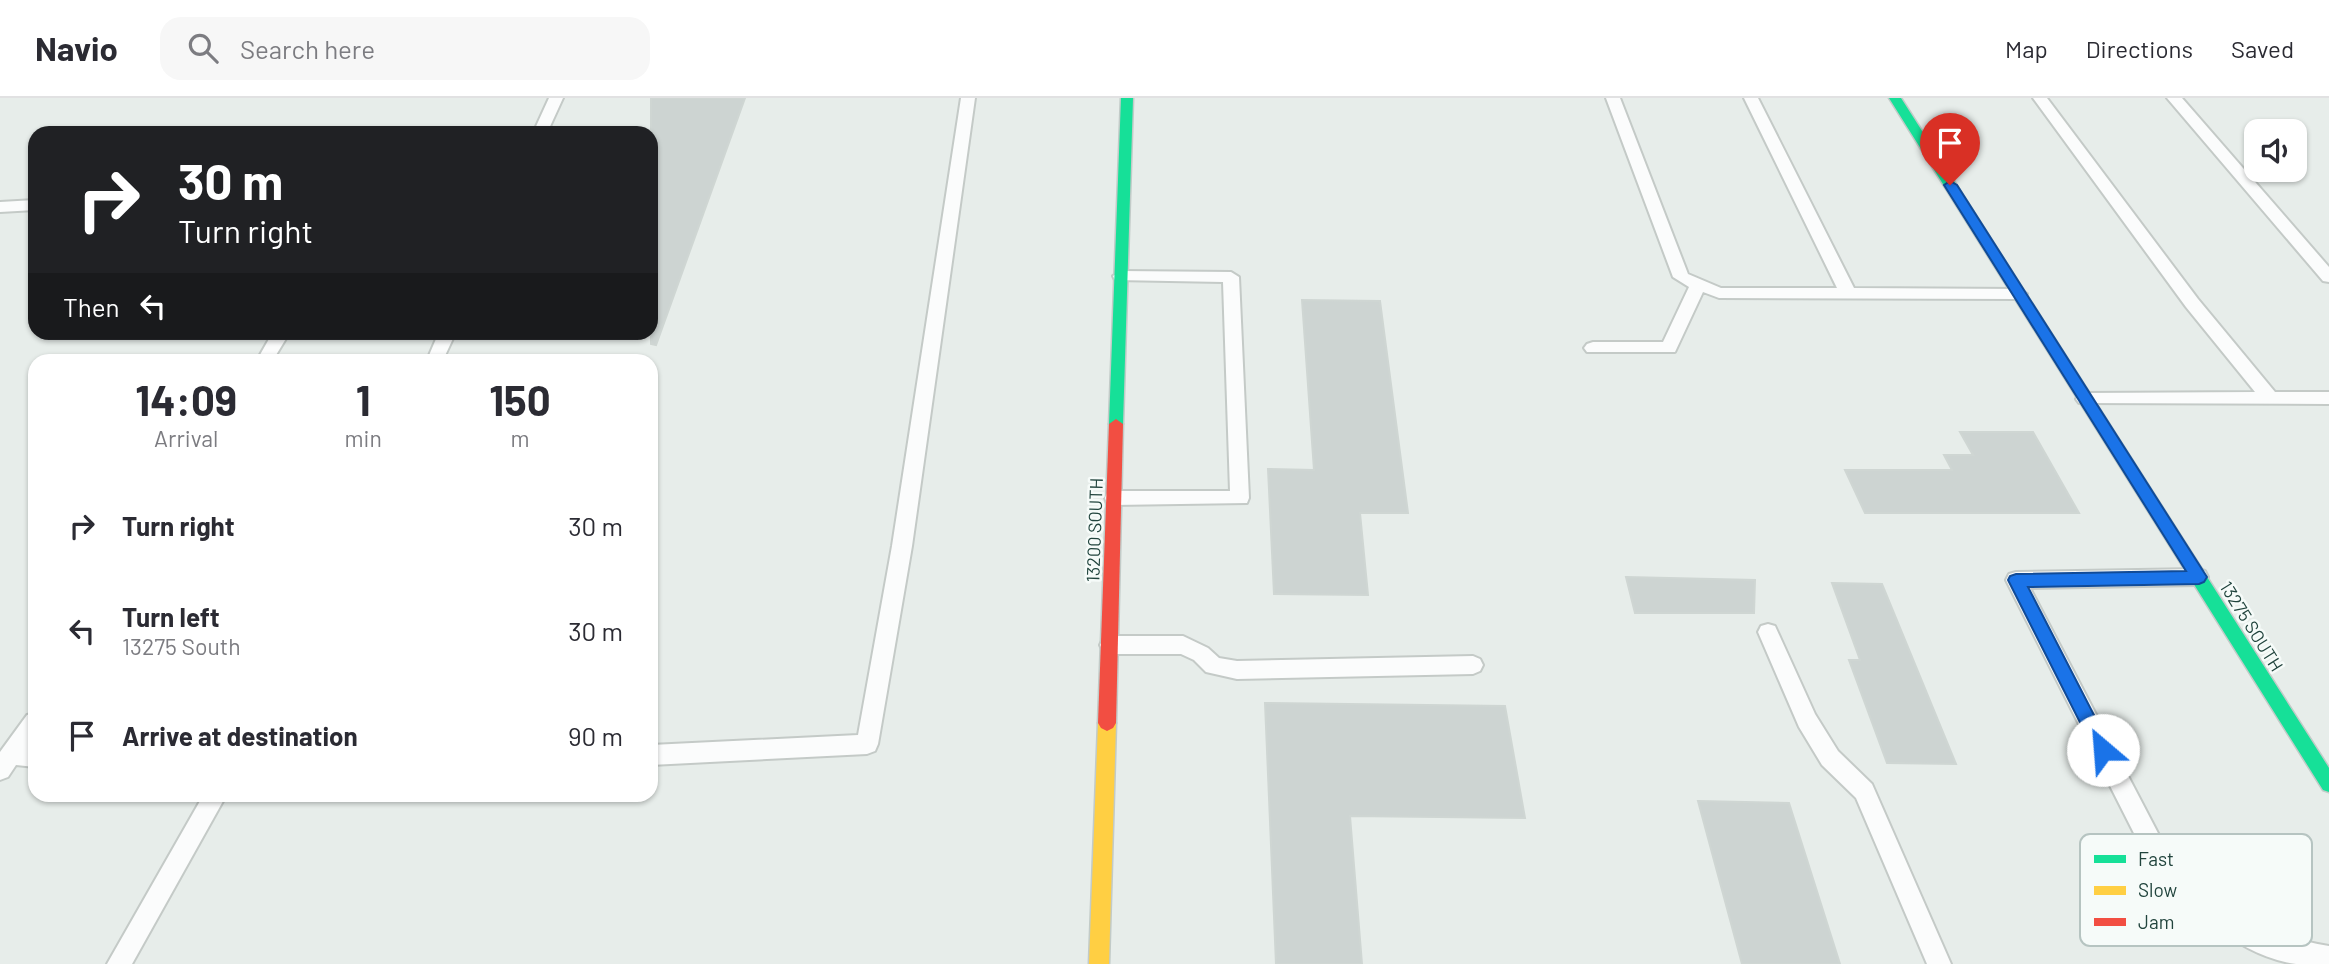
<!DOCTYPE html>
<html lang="en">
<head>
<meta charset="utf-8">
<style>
	body { margin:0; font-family:Barlow,sans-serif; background:#f7f7f7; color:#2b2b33; height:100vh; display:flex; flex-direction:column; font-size:26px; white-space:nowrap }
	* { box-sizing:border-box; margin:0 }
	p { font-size:23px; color:#7c7c81 }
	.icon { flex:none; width:38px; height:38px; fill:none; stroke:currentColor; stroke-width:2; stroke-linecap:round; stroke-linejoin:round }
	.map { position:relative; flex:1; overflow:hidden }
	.sheet { position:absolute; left:28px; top:256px; width:630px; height:448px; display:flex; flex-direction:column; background:#fff; border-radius:21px; box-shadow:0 2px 5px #0004 }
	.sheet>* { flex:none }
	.banner { position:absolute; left:28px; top:28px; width:630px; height:214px; border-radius:21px; box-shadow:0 2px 5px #0004; background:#202124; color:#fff; overflow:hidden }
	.tools { position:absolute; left:2244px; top:21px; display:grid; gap:14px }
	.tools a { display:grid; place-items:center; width:63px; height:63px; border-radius:14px; background:#fff; box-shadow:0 2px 5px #0004; font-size:35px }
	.pin { position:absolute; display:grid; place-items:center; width:60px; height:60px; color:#fff; margin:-72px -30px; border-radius:50% 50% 50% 0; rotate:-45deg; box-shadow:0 0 7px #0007 }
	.pin .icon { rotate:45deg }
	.me { position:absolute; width:77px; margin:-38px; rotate:333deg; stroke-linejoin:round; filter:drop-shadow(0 0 5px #0008) }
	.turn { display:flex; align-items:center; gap:24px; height:147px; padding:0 35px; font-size:32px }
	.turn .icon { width:91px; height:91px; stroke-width:2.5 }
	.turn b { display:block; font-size:49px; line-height:60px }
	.then { display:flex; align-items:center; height:66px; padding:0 35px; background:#0003; gap:14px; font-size:26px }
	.eta { display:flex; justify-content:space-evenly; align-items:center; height:119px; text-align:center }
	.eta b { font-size:42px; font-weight:700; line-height:49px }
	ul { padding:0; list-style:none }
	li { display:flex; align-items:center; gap:21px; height:105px; padding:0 35px }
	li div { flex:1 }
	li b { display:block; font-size:26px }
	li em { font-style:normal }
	header { display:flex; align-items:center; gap:42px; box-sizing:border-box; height:98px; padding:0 35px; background:#fff; border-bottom:2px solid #e1e1e2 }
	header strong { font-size:33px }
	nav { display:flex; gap:38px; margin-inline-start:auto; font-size:24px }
	.search { width:490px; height:63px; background:#f7f7f7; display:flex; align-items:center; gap:18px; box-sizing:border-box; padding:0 24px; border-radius:21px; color:#7c7c81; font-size:26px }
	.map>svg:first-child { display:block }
	.building { fill:#cdd4d2; stroke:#cfd6d3; stroke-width:2 }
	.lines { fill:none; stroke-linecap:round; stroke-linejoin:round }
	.lane-casing { stroke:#c4cac7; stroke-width:4 }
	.fast-casing { stroke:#c2cbc8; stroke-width:3 }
	.slow-casing { stroke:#c2cbc8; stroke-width:3 }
	.jam-casing { stroke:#c2cbc8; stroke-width:3 }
	.lane { fill:#fbfcfc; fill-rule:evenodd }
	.fast { fill:#16e098; fill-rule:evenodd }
	.slow { fill:#ffcf43; fill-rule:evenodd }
	.jam { fill:#f24e42; fill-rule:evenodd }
	.route { fill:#1a73e8; stroke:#114b97; stroke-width:2 }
	.labels { text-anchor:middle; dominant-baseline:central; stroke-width:5; stroke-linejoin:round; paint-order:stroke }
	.street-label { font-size:18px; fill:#21443d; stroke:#f6fbf9 }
	.key { fill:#f6fbf9; stroke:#b6c4c1; stroke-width:2 }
	.key-label { font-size:19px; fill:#21443d }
</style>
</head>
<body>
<header>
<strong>Navio</strong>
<div class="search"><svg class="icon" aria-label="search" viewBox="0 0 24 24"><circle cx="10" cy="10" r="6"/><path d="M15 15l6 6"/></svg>Search here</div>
<nav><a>Map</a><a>Directions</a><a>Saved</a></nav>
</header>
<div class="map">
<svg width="2329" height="866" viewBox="0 0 2329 866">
	<rect width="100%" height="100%" fill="#e7edea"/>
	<path class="building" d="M651 0H745L656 247 651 246Z
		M1302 202 1380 203 1408 415H1360L1368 497 1274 496 1268 371 1314 372Z
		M1960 334H2033L2079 415H1865L1845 372H1952L1944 357H1973Z
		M1626 479 1755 482 1754 515H1635Z
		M1832 485 1882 486 1956 666 1887 665 1849 562H1860Z
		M1265 605 1505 608 1525 720 1350 718 1362 866H1276Z
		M1698 703 1789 705 1840 866H1742Z"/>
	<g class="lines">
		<defs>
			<path id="lane" d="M549 0H563L547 35H533Z
				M961 0H975L912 448 878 646 875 653 867 656 651 667V647L858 637 892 448Z
				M1606 0H1620L1688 176 1721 190H1837L1744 0H1758L1854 190 2019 191 2027 196 2019 201 1719 200 1703 194 1675 254H1587L1584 250 1587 246 1593 244H1663L1689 189 1673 179Z
				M2033 0H2047L2198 201 2275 294H2329V306L2079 305 2076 301 2079 297 2085 295 2255 294 2186 209Z
				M2167 0H2182L2329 169V184L2323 183Z
				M35 102V112L0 114V104Z
				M1121 173 1231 174 1239 179 1249 400 1247 405 1114 407 1107 405 1105 400 1107 395 1114 393H1230L1223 184 1115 182 1113 178Z
				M273 234H290L273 262H257Z
				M439 234H456L443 262H427Z
				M2198 471 2205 473 2208 479 2205 485 2198 487 2030 490 2161 741C2208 801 2253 836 2329 848V866C2318 866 2307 866 2296 866 2236 858 2180 803 2145 757L2006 482 2009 476 2016 474Z
				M1768 526 1775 528 1815 616 1838 653 1872 686 1951 866H1927L1856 700 1822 667 1799 629 1758 534 1761 528Z
				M1110 538H1183L1208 550 1219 560 1237 563 1473 558 1480 561 1483 567 1480 573 1473 576 1237 581 1206 574 1194 562 1181 556H1110L1103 553 1100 547 1103 541Z
				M35 615V641L30 649H35V669L16 667 8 679 0 682V654L27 617Z
				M204 696H227L132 866H107Z"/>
			<path id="fast" d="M1121 0H1133L1123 326 1116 331 1109 326Z
				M1889 0H1901L2329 670V694L2323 692Z"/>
			<path id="slow" d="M1107 617 1113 620 1116 625 1109 866H1089L1098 625 1101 620Z"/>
			<path id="jam" d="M1116 321 1123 326 1116 625 1113 630 1107 633 1101 630 1098 625 1109 326Z"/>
		</defs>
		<use href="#lane" class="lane-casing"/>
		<use href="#fast" class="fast-casing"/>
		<use href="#slow" class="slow-casing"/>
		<use href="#jam" class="jam-casing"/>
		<use href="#lane" class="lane"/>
		<use href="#fast" class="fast"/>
		<use href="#slow" class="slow"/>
		<use href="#jam" class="jam"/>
	</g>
	<path class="route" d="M1950 83 1957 87 2207 479 2204 484 2199 486 2028 489 2112 652 2109 658 2103 660 2097 658 2008 482 2010 478 2016 476 2186 473 1944 87Z"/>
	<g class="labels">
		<g class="street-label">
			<text transform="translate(1094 432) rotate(-88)">13200 SOUTH</text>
			<text transform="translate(2252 528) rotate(58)">13275 SOUTH</text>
		</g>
	</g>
	<rect x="2080" y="736" width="232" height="112" rx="10" class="key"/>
	<rect x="2094" y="757" width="32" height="8" fill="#16e098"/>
	<rect x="2094" y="788" width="32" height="9" fill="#ffcf43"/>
	<rect x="2094" y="820" width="32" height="8" fill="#f24e42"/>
	<g class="key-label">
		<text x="2138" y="768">Fast</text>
		<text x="2138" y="799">Slow</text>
		<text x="2138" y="831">Jam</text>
	</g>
</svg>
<div class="tools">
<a><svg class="icon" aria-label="sound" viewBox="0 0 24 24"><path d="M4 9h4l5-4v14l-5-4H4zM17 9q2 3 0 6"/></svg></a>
</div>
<div class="pin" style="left:1950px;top:87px;background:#d93025"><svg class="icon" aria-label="arrive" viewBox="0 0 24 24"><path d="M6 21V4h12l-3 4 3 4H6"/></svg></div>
<svg class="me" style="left:2103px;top:652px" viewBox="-20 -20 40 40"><circle r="19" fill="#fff"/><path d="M0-13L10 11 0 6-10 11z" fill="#1a73e8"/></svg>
<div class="banner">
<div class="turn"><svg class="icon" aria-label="right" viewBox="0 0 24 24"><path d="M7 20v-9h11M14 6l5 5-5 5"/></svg><div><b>30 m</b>Turn right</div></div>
<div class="then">Then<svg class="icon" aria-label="left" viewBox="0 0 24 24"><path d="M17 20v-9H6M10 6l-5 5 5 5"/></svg></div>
</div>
<section class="sheet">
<div class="eta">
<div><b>14:09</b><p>Arrival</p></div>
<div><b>1</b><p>min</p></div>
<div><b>150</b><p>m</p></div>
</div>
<ul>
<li><svg class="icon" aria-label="right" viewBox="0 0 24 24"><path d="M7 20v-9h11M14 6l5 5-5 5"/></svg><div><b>Turn right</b></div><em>30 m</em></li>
<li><svg class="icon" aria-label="left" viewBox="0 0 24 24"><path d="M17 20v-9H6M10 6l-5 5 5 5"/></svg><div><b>Turn left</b><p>13275 South</p></div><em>30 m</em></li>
<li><svg class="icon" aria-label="arrive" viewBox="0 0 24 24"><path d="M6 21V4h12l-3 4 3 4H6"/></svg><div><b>Arrive at destination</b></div><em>90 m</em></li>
</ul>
</section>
</div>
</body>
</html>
